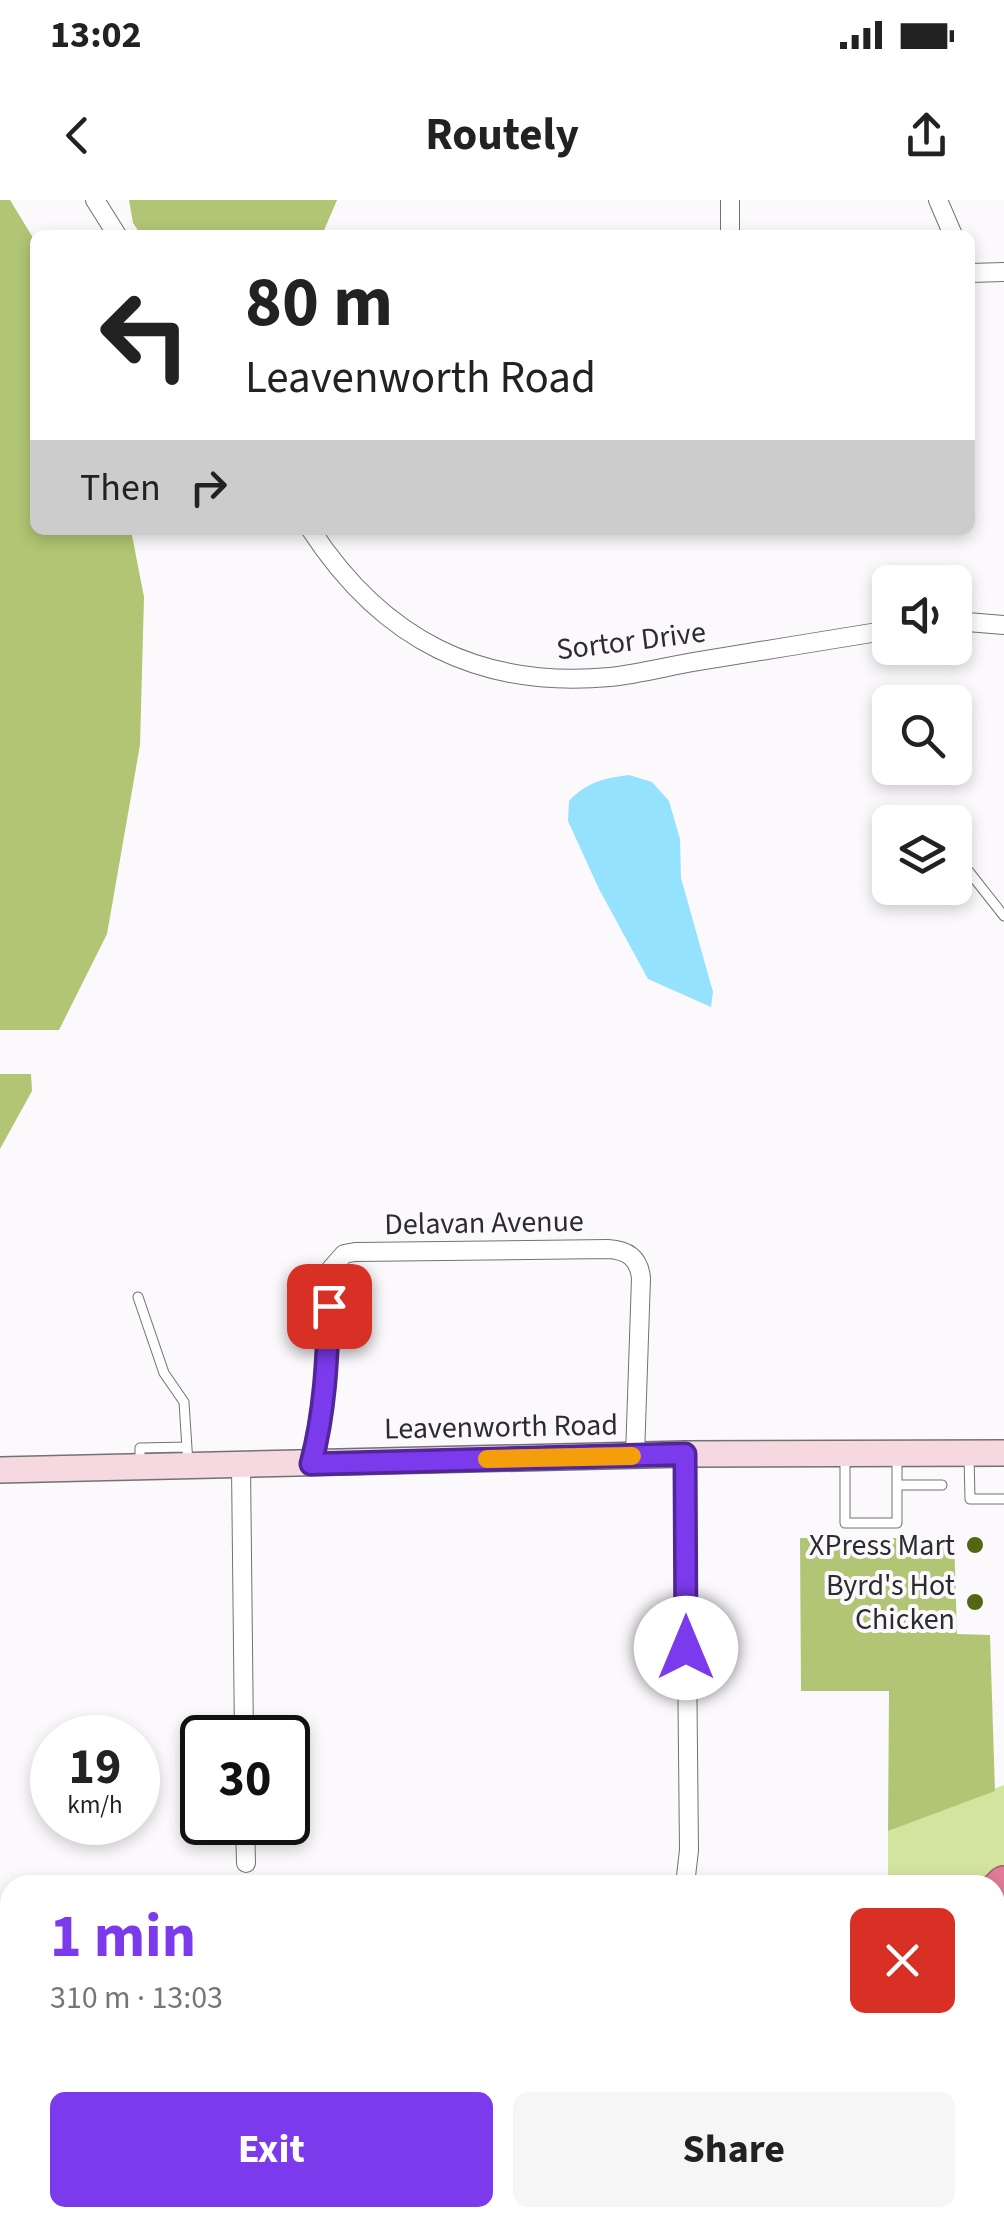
<!DOCTYPE html>
<html lang="en">
<head>
<meta charset="utf-8">
<style>
	body { margin:0; font-family:"Source Sans 3",sans-serif; background:#f6f6f6; color:#222; height:100vh; display:flex; flex-direction:column; font-size:38px; white-space:nowrap }
	* { box-sizing:border-box; margin:0 }
	p { font-size:32px; color:#767676 }
	.icon { flex:none; width:55px; height:55px; fill:none; stroke:currentColor; stroke-width:2; stroke-linecap:round; stroke-linejoin:round }
	.map { position:relative; flex:1; overflow:hidden }
	.details { position:absolute; left:0px; top:1675px; width:1005px; height:352px; display:flex; flex-direction:column; background:#fff; border-radius:30px 30px 0 0; box-shadow:0 5px 15px #0003 }
	.details>* { flex:none }
	.top-card { position:absolute; left:30px; top:30px; width:945px; height:305px; border-radius:15px; box-shadow:0 5px 15px #0003; background:#fff; color:#222; overflow:hidden }
	.tools { position:absolute; left:872px; top:365px; display:grid; gap:20px }
	.tools a { display:grid; place-items:center; width:100px; height:100px; border-radius:15px; background:#fff; box-shadow:0 5px 15px #0003; font-size:50px }
	.speed { position:absolute; left:30px; top:1515px; display:flex; gap:20px; font-size:50px; font-weight:700; text-align:center }
	.speed>* { display:grid; place-content:center; width:130px; height:130px; border-radius:50%; background:#fff; box-shadow:0 5px 15px #0003; line-height:1 }
	.speed small { font-size:25px; font-weight:400 }
	.speed .limit { border:5px solid #111; border-radius:15px; background:#fff; color:#111 }
	.pin { position:absolute; display:grid; place-items:center; width:85px; height:85px; color:#fff; margin:-42px; border-radius:20px; box-shadow:0 5px 15px #0006 }
	.me { position:absolute; width:110px; margin:-55px; rotate:0deg; stroke-linejoin:round; filter:drop-shadow(0 0 8px #0008) }
	.turn { display:flex; align-items:center; gap:35px; height:210px; padding:0 50px; font-size:45px }
	.turn .icon { width:130px; height:130px; stroke-width:2.5 }
	.turn b { display:block; font-size:70px; line-height:85px }
	.then { display:flex; align-items:center; height:95px; padding:0 50px; background:#0003; gap:20px; font-size:38px }
	.round { display:grid; place-items:center; flex:none; width:105px; height:105px; border-radius:15px; background:#f6f6f6 }
	.headline { display:flex; align-items:center; justify-content:space-between; height:170px; padding:0 50px }
	h1 { font-size:60px; font-weight:700; line-height:75px; color:#7c3aed }
	.primary-button { display:flex; gap:20px; margin-top:auto; padding:20px 50px }
	.primary-button a { flex:1; height:115px; border-radius:15px; background:#7c3aed; color:#fff; font-size:40px; font-weight:700; line-height:115px; text-align:center }
	.primary-button a+a { background:#f6f6f6; color:#222 }
	.status { display:flex; justify-content:space-between; align-items:center; height:70px; padding:0 50px; background:#fff; direction:ltr }
	.status svg { height:28px; fill:currentColor }
	header { display:flex; justify-content:space-between; align-items:center; height:130px; padding:0 50px; background:#fff; font-size:45px; font-weight:700 }
	.map>svg:first-child { display:block }
	.green { fill:#d2e49e }
	.forest { fill:#b1c575 }
	.water { fill:#95e2fe }
	.lines { fill:none; stroke-linecap:round; stroke-linejoin:round }
	.lane-casing { stroke:#737174; stroke-width:11 }
	.street-casing { stroke:#737174; stroke-width:20 }
	.secondary-casing { stroke:#737174; stroke-width:28 }
	.highway-casing { stroke:#a26072; stroke-width:38 }
	.lane { stroke:#fff; stroke-width:9 }
	.street { stroke:#fff; stroke-width:18 }
	.secondary { stroke:#f6d8e0; stroke-width:25 }
	.highway { stroke:#e17c97; stroke-width:35 }
	.route-casing { stroke:#51269a; stroke-width:25 }
	.route { stroke:#7c3aed; stroke-width:18 }
	.slow { stroke:#f59e0b; stroke-width:18 }
	.poi-dot { fill:#536612; stroke:#fcf9fd; stroke-width:4 }
	.labels { text-anchor:middle; dominant-baseline:central; stroke-width:8; stroke-linejoin:round; paint-order:stroke }
	.street-label { font-size:30px; fill:#2c2b2d; stroke:#fcf9fd }
	.poi-label { font-size:30px; fill:#2c2b2d; stroke:#fcf9fd; text-anchor:end }
</style>
</head>
<body>
<div class="status"><b>13:02</b><svg viewBox="0 0 49 12"><path d="M0 12V9h3v3zM5 12V6h3v6zM10 12V3h3v9zM15 12V0h3v12zM26 1h20v11H26zM47 4h2v5h-2z"/></svg></div>
<header><svg class="icon" aria-label="back" viewBox="0 0 24 24"><path d="M15 5l-7 7 7 7"/></svg>Routely<svg class="icon" aria-label="share" viewBox="0 0 24 24"><path d="M12 15V3M7 8l5-5 5 5M5 13v7h14v-7"/></svg></header>
<div class="map">
<svg width="1004" height="2027" viewBox="0 0 1004 2027">
	<rect width="100%" height="100%" fill="#fcf9fd"/>
	<path class="green" d="M1004 1585V1665L981 1685H888V1631Z
		M646 2018H761L756 2027H646Z"/>
	<path class="forest" d="M0 0H10L35 41V330H131L144 397 140 545 107 734 59 830H0Z
		M129 0H337L322 35H141L133 23Z
		M0 874H31L32 891 0 949Z
		M800 1338H954L957 1434 990 1435 995 1591 888 1631 889 1491H801Z"/>
	<path class="water" d="M629 575 652 582 669 601 680 639 681 678 713 792 711 807 648 779 599 689 568 621 569 601C587 582 604 578 629 575Z"/>
	<g class="lines">
		<defs>
			<path id="lane" d="M955 654 1004 716
				M138 1097 164 1173 184 1202 188 1264
				M845 1256V1323H897V1258
				M969 1256 970 1299H1004
				M140 1263V1248L187 1247
				M897 1285H942"/>
			<path id="street" d="M95 0 117 35
				M730 0V35
				M938 0 953 35
				M970 73 1004 72
				M311 330C383 440 480 489 610 477 638 474 665 467 693 462 759 451 824 441 890 430
				M955 421 1004 425
				M685 1254 689 1650 685 1685
				M311 1264 320 1229 327 1178 330 1070 344 1054 355 1052 608 1049C627 1050 639 1058 641 1078L635 1256
				M241 1266 244 1538
				M245 1622 246 1663
				M0 1729H10
				M0 1925 10 1924
				M97 2018V2027
				M634 2027V2018"/>
			<path id="secondary" d="M0 1270 685 1254 1004 1253"/>
			<path id="highway" d="M995 1693 1004 1684
				M995 1835 1004 1827
				M995 1885 1004 1877
				M995 1984 1004 1978
				M781 2027 785 2018
				M811 2027 819 2018
				M861 2027 868 2018
				M935 2027 948 2018"/>
		</defs>
		<use href="#lane" class="lane-casing"/>
		<use href="#street" class="street-casing"/>
		<use href="#secondary" class="secondary-casing"/>
		<use href="#highway" class="highway-casing"/>
		<use href="#lane" class="lane"/>
		<use href="#street" class="street"/>
		<use href="#secondary" class="secondary"/>
		<use href="#highway" class="highway"/>
	</g>
	<g class="lines">
		<defs>
			<path id="route" d="M329 1106C327 1160 325 1212 311 1264L685 1254 686 1448"/>
		</defs>
		<use href="#route" class="route-casing"/>
		<use href="#route" class="route"/>
		<path class="slow" d="M487 1259 632 1256"/>
	</g>
	<g class="poi-dot">
		<circle cx="975" cy="1345" r="10"/>
		<circle cx="975" cy="1402" r="10"/>
	</g>
	<g class="labels">
		<g class="street-label">
			<text transform="translate(631 441) rotate(-7)">Sortor Drive</text>
			<text transform="translate(484 1023) rotate(-1)">Delavan Avenue</text>
			<text transform="translate(501 1227) rotate(-1)">Leavenworth Road</text>
		</g>
		<g class="poi-label">
			<text x="955" y="1345">XPress Mart</text>
			<text x="955" y="1385">Byrd's Hot<tspan x="955" dy="34">Chicken</tspan></text>
		</g>
	</g>
</svg>
<div class="tools">
<a><svg class="icon" aria-label="sound" viewBox="0 0 24 24"><path d="M4 9h4l5-4v14l-5-4H4zM17 9q2 3 0 6"/></svg></a>
<a><svg class="icon" aria-label="search" viewBox="0 0 24 24"><circle cx="10" cy="10" r="6"/><path d="M15 15l6 6"/></svg></a>
<a><svg class="icon" aria-label="layers" viewBox="0 0 24 24"><path d="M12 4l9 5-9 5-9-5zM3 14l9 5 9-5"/></svg></a>
</div>
<div class="speed"><div>19<small>km/h</small></div><div class="limit">30</div></div>
<div class="pin" style="left:329px;top:1106px;background:#d93025"><svg class="icon" aria-label="arrive" viewBox="0 0 24 24"><path d="M6 21V4h12l-3 4 3 4H6"/></svg></div>
<svg class="me" style="left:686px;top:1448px" viewBox="-20 -20 40 40"><circle r="19" fill="#fff"/><path d="M0-13L10 11 0 6-10 11z" fill="#7c3aed"/></svg>
<div class="top-card">
<div class="turn"><svg class="icon" aria-label="left" viewBox="0 0 24 24"><path d="M17 20v-9H6M10 6l-5 5 5 5"/></svg><div><b>80 m</b>Leavenworth Road</div></div>
<div class="then">Then<svg class="icon" aria-label="right" viewBox="0 0 24 24"><path d="M7 20v-9h11M14 6l5 5-5 5"/></svg></div>
</div>
<section class="details">
<div class="headline"><div><h1>1 min</h1><p>310 m · 13:03</p></div><a class="round" style="background:#d93025;color:#fff"><svg class="icon" aria-label="close" viewBox="0 0 24 24"><path d="M6 6l12 12M18 6L6 18"/></svg></a></div>
<div class="primary-button"><a>Exit</a><a>Share</a></div>
</section>
</div>
</body>
</html>
